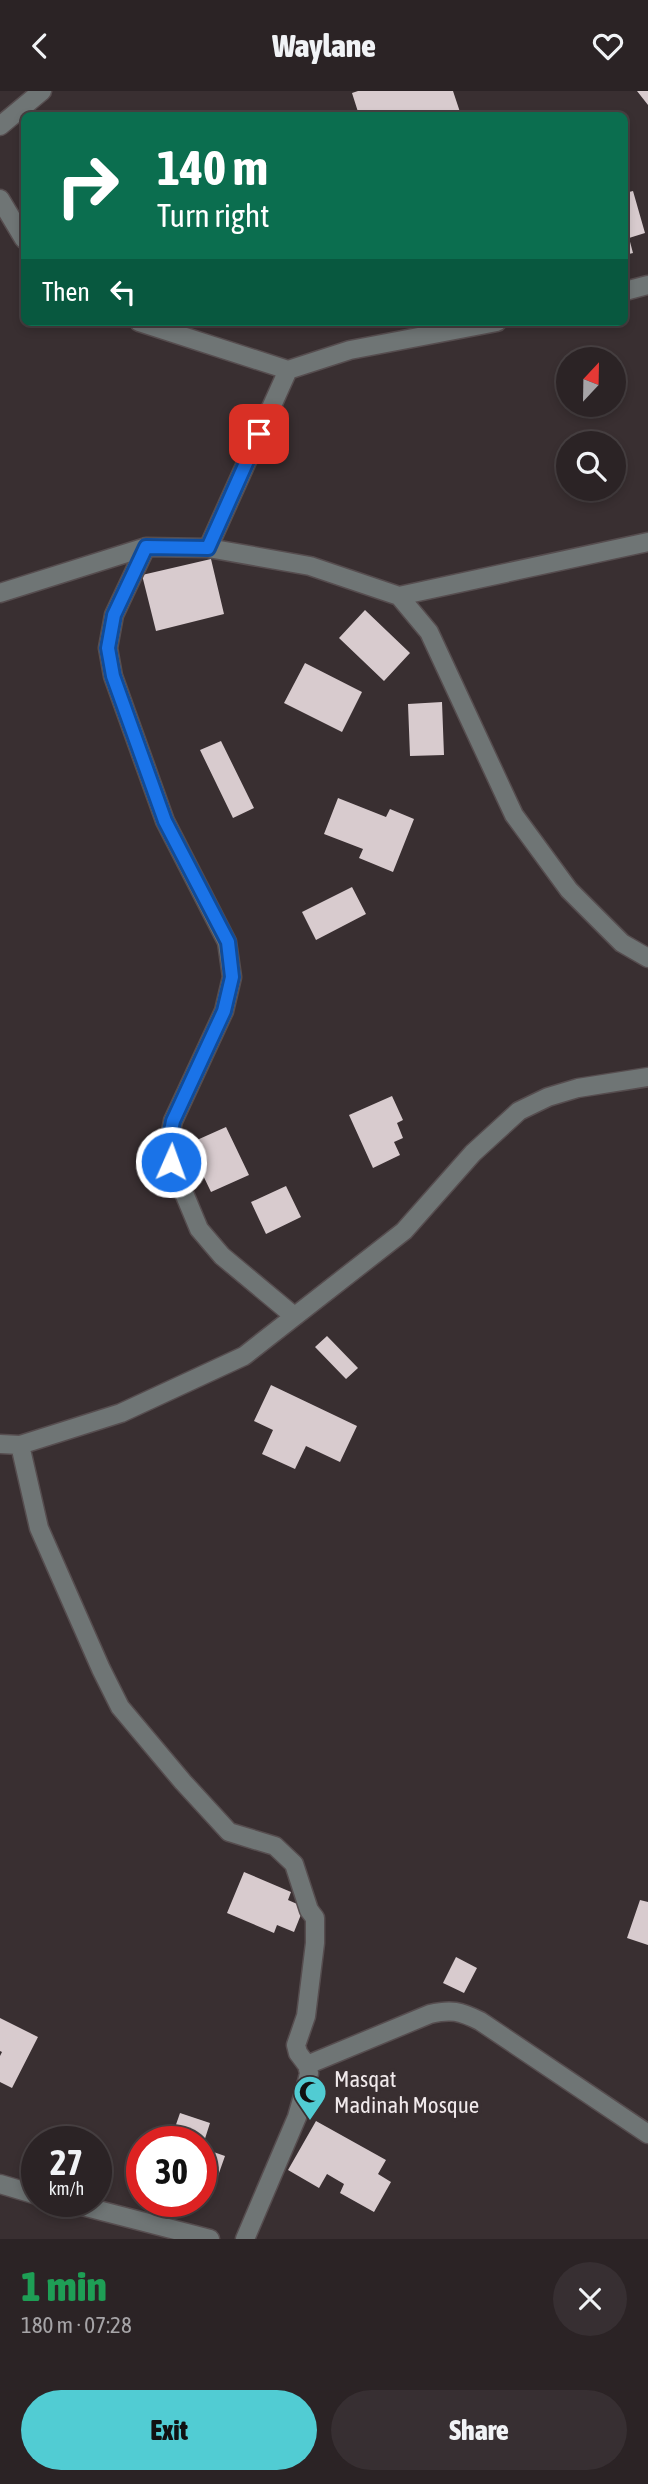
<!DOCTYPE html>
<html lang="en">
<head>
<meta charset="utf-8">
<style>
	body { margin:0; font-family:"Asap Condensed",sans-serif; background:#372f32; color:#f1f3f6; height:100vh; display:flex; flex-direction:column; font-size:26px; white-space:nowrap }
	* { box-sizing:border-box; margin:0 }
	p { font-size:23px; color:#a6a4a7 }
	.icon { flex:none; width:38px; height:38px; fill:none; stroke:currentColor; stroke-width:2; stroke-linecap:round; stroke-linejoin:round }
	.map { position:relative; height:2148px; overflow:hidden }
	.side { display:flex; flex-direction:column; background:#2b2325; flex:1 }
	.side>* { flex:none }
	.guide { position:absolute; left:21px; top:21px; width:607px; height:214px; border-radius:10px; box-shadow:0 4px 10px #0003,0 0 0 2px #474042; background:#0b6e4f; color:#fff; overflow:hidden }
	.needle { width:46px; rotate:22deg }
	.buttons { position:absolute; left:556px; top:256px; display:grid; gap:14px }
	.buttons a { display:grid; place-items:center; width:70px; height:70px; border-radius:50%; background:#2b2325; box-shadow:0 4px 10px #0003,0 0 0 2px #474042; font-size:35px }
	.speed { position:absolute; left:21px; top:2035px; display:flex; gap:14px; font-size:35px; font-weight:700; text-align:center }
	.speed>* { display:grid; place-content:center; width:91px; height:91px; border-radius:50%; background:#2b2325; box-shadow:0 4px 10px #0003,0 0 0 2px #474042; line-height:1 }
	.speed small { font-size:18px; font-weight:400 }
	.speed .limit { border:10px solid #d22; background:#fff; color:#111 }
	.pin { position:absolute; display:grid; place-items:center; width:60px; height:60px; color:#fff; margin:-30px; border-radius:14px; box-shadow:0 4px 10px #0006 }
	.me { position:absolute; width:77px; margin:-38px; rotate:2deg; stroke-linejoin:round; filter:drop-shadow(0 0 5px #0008) }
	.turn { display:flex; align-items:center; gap:24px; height:147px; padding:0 21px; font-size:32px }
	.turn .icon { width:91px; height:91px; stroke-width:2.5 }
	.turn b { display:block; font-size:49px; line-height:60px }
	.then { display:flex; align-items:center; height:66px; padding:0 21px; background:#0003; gap:14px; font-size:26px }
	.round { display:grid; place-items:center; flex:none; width:74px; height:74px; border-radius:37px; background:#372f32 }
	.overview { display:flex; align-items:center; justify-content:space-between; height:119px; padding:0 21px }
	h1 { font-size:42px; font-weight:800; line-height:52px; color:#1e9e55 }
	.action { display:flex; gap:14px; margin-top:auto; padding:14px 21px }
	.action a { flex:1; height:80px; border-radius:42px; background:#51ccd3; color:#111; font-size:28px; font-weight:800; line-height:80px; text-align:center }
	.action a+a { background:#372f32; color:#f1f3f6 }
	header { display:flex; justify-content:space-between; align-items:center; height:91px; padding:0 21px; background:#2b2325; font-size:32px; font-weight:800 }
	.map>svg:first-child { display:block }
	.building { fill:#d8cbce }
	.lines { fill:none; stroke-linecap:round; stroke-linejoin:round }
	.minor-casing { stroke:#564d4f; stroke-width:21 }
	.minor { stroke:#6f7575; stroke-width:18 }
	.route-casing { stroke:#114b97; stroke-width:18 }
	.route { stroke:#1a73e8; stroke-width:12 }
	.labels { text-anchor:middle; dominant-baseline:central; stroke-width:7; stroke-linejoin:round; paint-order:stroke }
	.poi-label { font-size:23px; fill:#f0e9eb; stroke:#392f31; text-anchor:start }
</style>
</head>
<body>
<header><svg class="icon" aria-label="back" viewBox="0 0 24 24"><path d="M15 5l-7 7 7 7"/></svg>Waylane<svg class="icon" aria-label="heart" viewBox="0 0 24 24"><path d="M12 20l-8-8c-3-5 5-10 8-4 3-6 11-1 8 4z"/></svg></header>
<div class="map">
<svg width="648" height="2148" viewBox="0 0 648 2148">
	<rect width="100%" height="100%" fill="#392f31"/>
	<path class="building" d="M358 0H453L461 24H359L352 2Z
		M637 0H648V14Z
		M633 100 645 142 629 147 633 162 625 164V102Z
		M211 468 224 523 156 540 142 484Z
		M365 519 410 562 384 590 339 547Z
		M305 572 362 601 342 641 284 612Z
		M442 611 444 664 410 665 408 613Z
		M221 650 254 717 233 727 200 659Z
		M338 707 386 726 390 718 414 728 393 781 359 767 363 758 324 743Z
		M352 796 366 823 316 849 302 821Z
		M392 1005 403 1029 397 1032 403 1047 394 1051 400 1064 373 1077 349 1024Z
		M226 1036 249 1084 211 1101 188 1053Z
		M286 1095 301 1126 266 1143 251 1111Z
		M327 1245 358 1277 346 1288 315 1256Z
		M271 1294 357 1335 340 1371 306 1355 295 1378 262 1363 273 1339 254 1330Z
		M244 1781 291 1801 288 1809 304 1816 294 1841 277 1834 274 1842 227 1822Z
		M640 1809 648 1811V1854L627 1847Z
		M456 1866 477 1877 464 1902 443 1892Z
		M0 1927 38 1946 12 1997 0 1991V1965L2 1961 0 1960Z
		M180 2022 210 2032 202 2057 225 2065 213 2099 201 2095V2051H154L157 2044 171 2048Z
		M316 2030 386 2069 378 2083 391 2091 374 2121 340 2102 344 2093 327 2083 319 2097 288 2079Z"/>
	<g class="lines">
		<defs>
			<path id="minor" d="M0 35 42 0
				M0 108 24 148
				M625 200 648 194
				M139 231 288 279
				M146 456 114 524 108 557 113 585 165 730 227 851 232 886 224 920 173 1030 169 1050 171 1071 199 1138 222 1165 294 1225
				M208 457 288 279 350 259 497 231
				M0 502 146 456 208 457 310 475 399 505 429 541 514 724 569 799 622 852 648 867
				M399 505 648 451
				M0 1353 20 1354 121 1322 244 1265 404 1140 473 1062 519 1020 548 1006 578 997 648 986
				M20 1354 39 1437 101 1578 120 1616 183 1691 229 1741 275 1755 294 1773 309 1819 315 1827V1852L306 1925 296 1954 298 1962 307 1974 309 1982 307 1991 297 2026 245 2148
				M307 1974 430 1923C451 1918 460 1920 480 1930L648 2043
				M0 2093 37 2104
				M63 2110 210 2148"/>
		</defs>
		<use href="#minor" class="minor-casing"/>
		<use href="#minor" class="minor"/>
	</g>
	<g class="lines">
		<defs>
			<path id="route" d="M171 1071 169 1050 173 1030 224 920 232 886 228 851 165 730 113 585 108 557 114 524 146 456 208 457 259 343"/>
		</defs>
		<use href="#route" class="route-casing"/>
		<use href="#route" class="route"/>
	</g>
	<defs>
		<symbol id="mosque-pin" viewBox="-11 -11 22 30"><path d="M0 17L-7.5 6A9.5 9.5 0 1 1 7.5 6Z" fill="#51ccd3" stroke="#392f31"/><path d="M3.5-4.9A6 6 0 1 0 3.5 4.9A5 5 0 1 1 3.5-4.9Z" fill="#111"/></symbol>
	</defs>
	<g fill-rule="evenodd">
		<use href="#mosque-pin" x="291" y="1982" width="38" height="52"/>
	</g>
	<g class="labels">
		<g class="poi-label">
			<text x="334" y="1988">Masqat<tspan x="334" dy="26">Madinah Mosque</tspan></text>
		</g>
	</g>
</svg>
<div class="buttons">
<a><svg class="needle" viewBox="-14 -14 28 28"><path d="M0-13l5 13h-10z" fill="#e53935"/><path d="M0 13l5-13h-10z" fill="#a6a4a7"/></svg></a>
<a><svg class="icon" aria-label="search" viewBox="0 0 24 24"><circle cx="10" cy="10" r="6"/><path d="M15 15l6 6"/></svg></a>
</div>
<div class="speed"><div>27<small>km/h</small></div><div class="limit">30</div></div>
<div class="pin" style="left:259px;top:343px;background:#d93025"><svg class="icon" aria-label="arrive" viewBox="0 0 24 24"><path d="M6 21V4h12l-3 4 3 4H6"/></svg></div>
<svg class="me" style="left:171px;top:1071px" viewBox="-20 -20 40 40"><circle r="17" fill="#1a73e8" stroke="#fff" stroke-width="3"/><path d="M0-11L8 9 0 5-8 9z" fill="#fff"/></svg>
<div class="guide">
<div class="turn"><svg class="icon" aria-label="right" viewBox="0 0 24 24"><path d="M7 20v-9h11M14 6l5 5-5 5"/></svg><div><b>140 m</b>Turn right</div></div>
<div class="then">Then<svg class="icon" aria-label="left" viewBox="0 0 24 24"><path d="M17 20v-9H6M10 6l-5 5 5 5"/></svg></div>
</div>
</div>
<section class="side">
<div class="overview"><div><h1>1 min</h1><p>180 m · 07:28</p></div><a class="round"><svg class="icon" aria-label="close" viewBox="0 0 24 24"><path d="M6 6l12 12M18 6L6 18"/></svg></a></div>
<div class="action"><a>Exit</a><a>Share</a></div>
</section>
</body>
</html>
